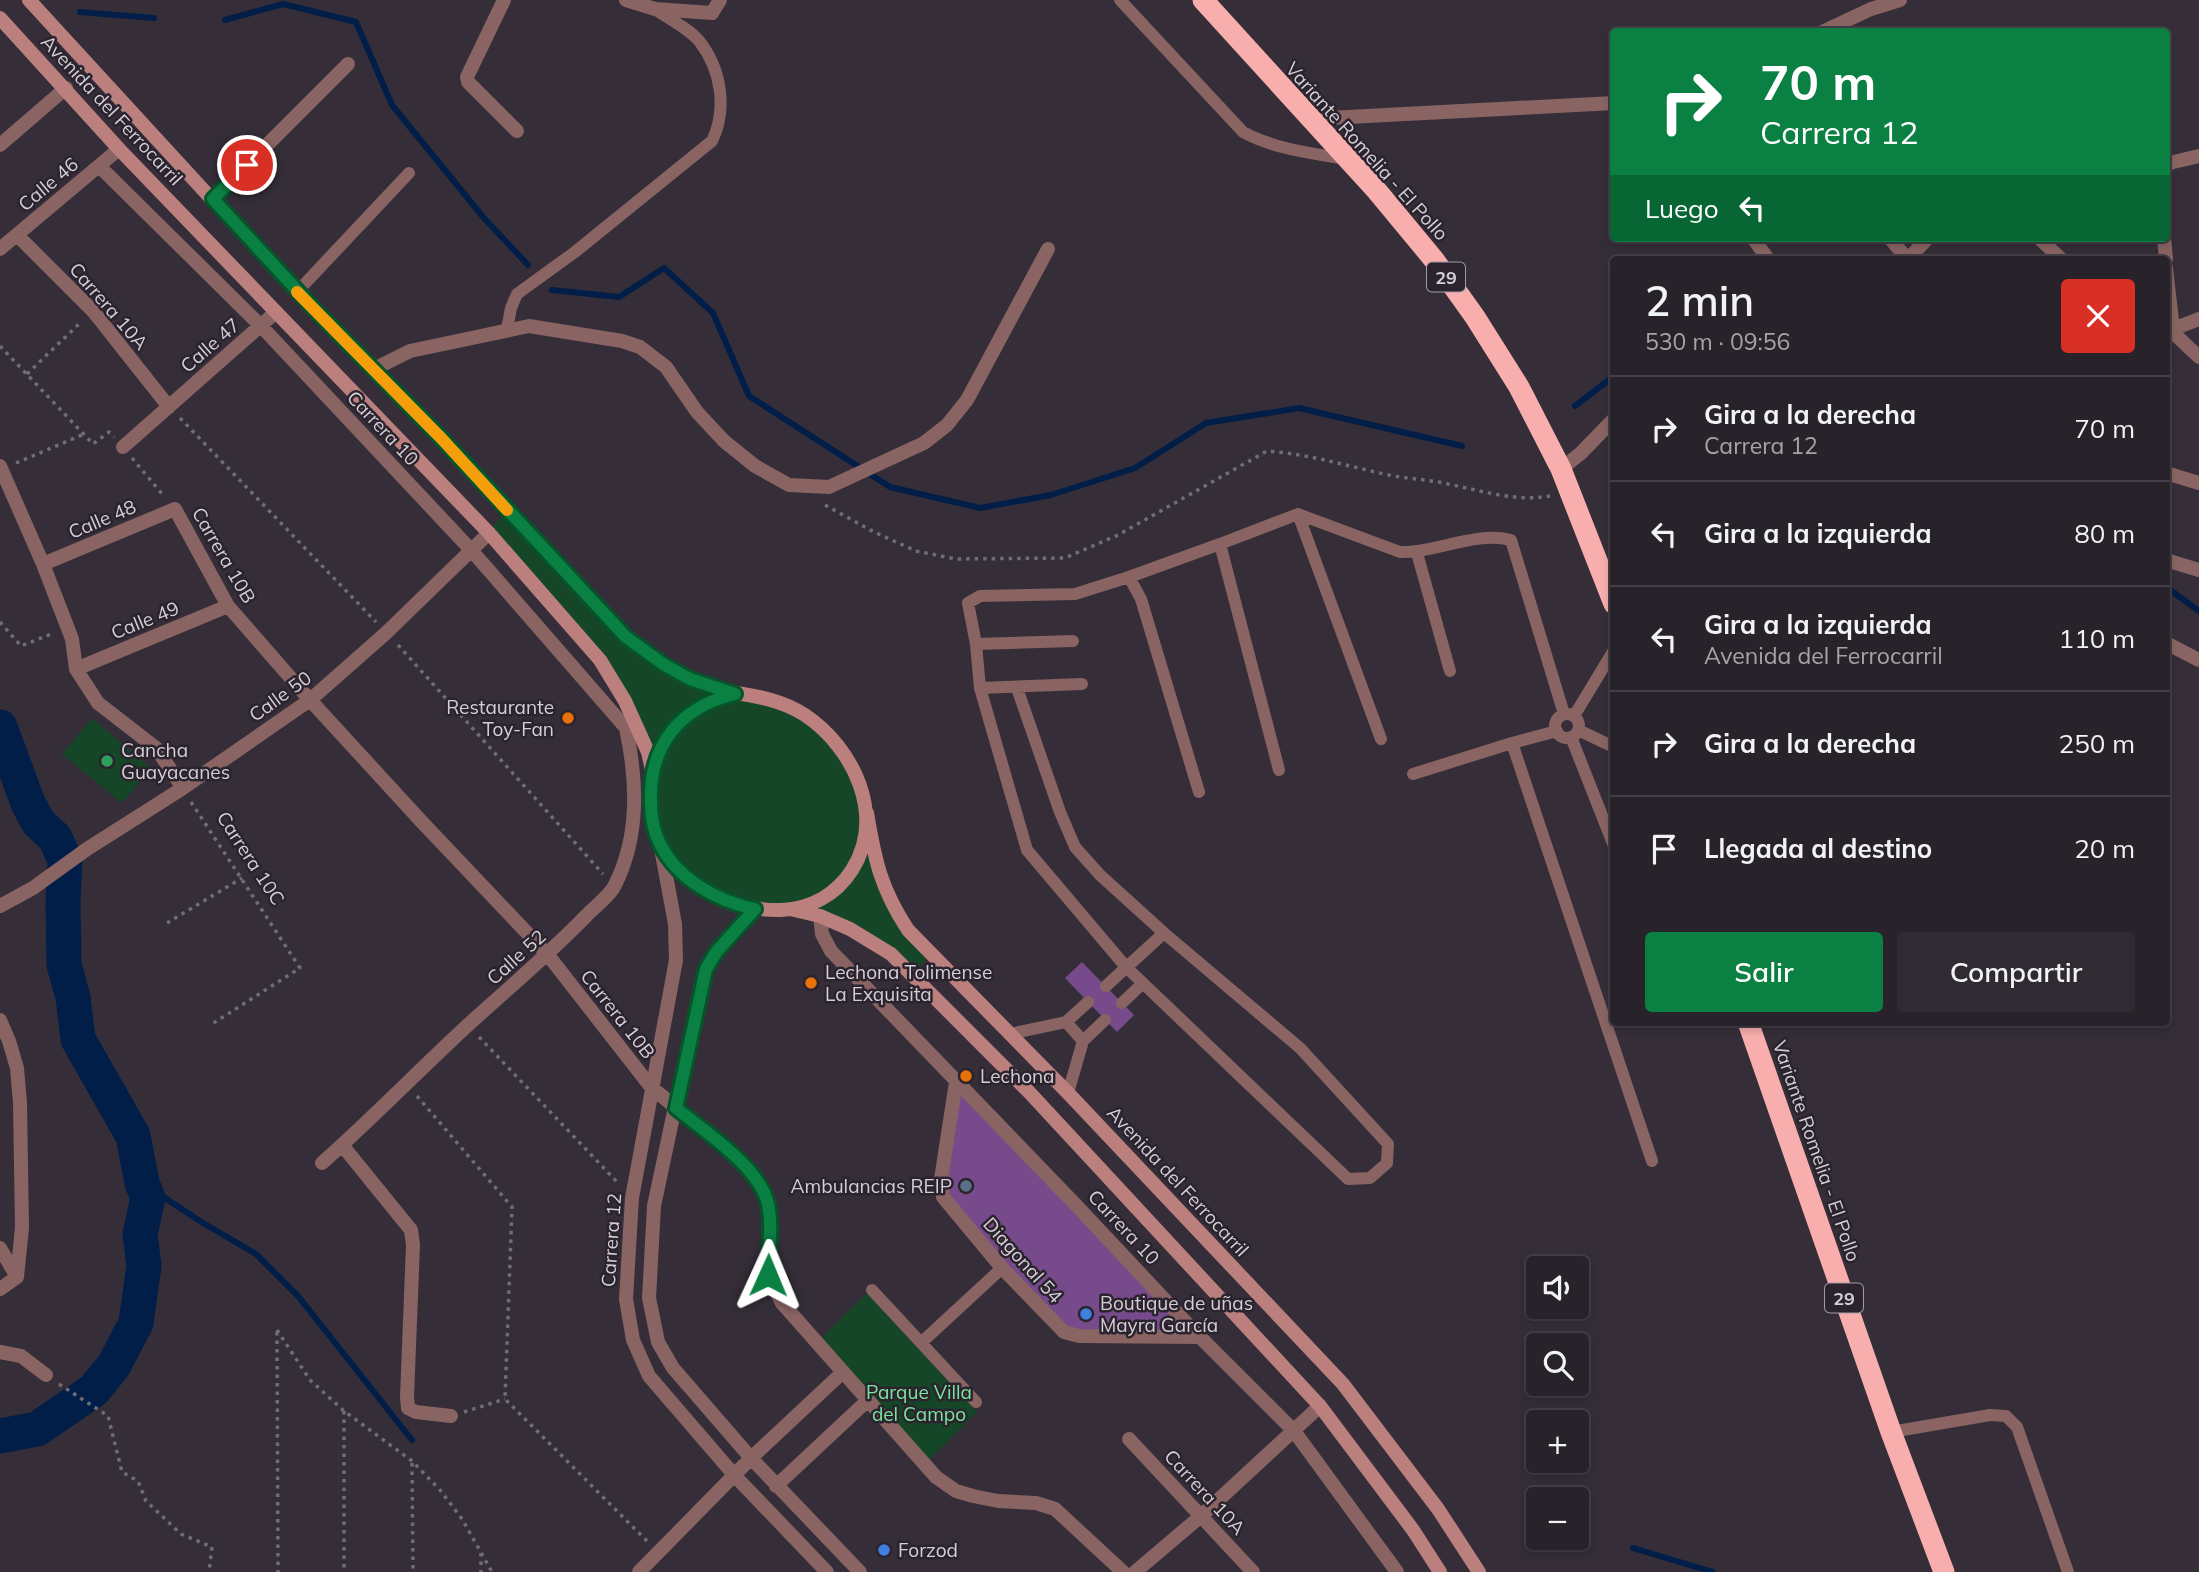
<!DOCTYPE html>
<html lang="es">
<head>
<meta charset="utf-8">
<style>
	body { margin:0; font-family:Mulish,sans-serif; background:#302a32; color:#f1f3f6; height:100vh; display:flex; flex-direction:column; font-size:26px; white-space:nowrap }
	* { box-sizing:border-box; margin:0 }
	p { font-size:23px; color:#a5a4a8 }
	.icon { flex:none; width:38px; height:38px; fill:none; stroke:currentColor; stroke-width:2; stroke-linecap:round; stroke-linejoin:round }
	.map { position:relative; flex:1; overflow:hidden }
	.side { position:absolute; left:1610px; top:256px; width:560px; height:770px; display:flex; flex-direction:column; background:#28222a; border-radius:7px; box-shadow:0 4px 10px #0003,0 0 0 2px #443f47 }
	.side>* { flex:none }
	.hud { position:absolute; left:1610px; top:28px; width:560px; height:214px; border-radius:7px; box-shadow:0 4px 10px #0003,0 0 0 2px #443f47; background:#0b8043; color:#fff; overflow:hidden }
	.tools { position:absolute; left:1526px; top:1256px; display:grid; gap:14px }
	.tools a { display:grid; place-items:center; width:63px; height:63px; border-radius:7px; background:#28222a; box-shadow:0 4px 10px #0003,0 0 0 2px #443f47; font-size:35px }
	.pin { position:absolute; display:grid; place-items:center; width:60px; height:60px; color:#fff; margin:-30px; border:4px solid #fff; border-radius:50%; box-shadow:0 2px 7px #0007 }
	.me { position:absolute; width:77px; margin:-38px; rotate:1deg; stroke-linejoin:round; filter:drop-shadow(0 0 5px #0008) }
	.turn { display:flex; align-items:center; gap:24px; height:147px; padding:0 35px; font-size:32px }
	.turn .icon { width:91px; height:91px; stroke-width:2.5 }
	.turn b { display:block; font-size:49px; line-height:60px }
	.then { display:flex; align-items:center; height:66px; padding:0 35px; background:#0003; gap:14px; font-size:26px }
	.round { display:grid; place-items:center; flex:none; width:74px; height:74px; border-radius:7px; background:#302a32 }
	.head { display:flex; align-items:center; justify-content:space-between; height:119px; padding:0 35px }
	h1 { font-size:42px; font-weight:600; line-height:52px }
	.primary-button { display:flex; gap:14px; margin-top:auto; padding:14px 35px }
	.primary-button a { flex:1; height:80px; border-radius:7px; background:#0b8043; color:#fff; font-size:28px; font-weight:600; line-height:80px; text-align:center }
	.primary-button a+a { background:#302a32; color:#f1f3f6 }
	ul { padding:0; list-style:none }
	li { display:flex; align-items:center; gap:21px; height:105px; padding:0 35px; border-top:2px solid #443f47 }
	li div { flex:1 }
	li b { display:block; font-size:26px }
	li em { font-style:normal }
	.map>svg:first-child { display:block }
	.green { fill:#154627 }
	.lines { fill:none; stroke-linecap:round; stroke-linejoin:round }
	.stream { stroke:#001e48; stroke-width:6 }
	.river { stroke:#001e48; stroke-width:35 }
	.building { fill:#774b8b }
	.path { stroke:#726c75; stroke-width:3.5; stroke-dasharray:3.5 5; stroke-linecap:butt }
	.lane { stroke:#896463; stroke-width:12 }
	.street { stroke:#896463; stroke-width:14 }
	.secondary { stroke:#bb7f7e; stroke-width:14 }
	.highway { stroke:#f8aeac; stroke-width:21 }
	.route-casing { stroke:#07532c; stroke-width:18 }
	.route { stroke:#0b8043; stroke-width:12 }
	.slow { stroke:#f59e0b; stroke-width:12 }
	.food-dot { fill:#e8710a; stroke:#2b242e; stroke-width:2.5 }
	.leisure-dot { fill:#2e9e5b; stroke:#2b242e; stroke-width:2.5 }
	.service-dot { fill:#5c6f8a; stroke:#2b242e; stroke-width:2.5 }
	.shop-dot { fill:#3f7fe0; stroke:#2b242e; stroke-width:2.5 }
	.labels { text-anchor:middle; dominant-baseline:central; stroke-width:5; stroke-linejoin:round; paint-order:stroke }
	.shield { fill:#2b242e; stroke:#a19ca4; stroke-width:2 }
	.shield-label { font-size:18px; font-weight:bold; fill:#d4cfd6 }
	.street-label { font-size:19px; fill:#d4cfd6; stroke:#2b242e }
	.poi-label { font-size:19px; fill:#d4cfd6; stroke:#2b242e; text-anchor:start }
	.park-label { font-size:19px; fill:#7de49d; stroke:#2b242e }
</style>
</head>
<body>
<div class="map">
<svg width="2199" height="1572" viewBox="0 0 2199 1572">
	<rect width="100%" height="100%" fill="#352e38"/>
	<path class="green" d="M507 509 663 664 804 714 852 767 876 865 931 955 912 974 850 929 713 894 660 843 652 770 625 701 489 533Z
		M92 718 151 768 122 803 62 754Z
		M867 1293 977 1412 925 1464 817 1342Z"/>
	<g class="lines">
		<path class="stream" d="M80 12 154 18
			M225 20 283 4 356 22 392 105 483 217 528 265
			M552 290 619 297 664 268 713 313 749 396 890 487 980 508 1051 495 1135 468 1206 423 1299 408 1462 446
			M1575 406 1614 376
			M2166 587 2199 611
			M142 1183 203 1223 256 1254 298 1296 412 1440
			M1633 1548 1713 1572"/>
		<path class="river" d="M0 727 28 803 38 822 55 838 65 860 63 903 64 965 73 997 78 1039 133 1136 142 1183 148 1198 140 1234 144 1266 136 1323 114 1365 94 1390 37 1429 0 1436"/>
	</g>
	<path class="building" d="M1082 962 1134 1015 1117 1032 1065 978Z
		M956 1088 1195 1332H1064L943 1197Z"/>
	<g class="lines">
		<path class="path" d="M0 346 93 444 109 432 114 437
			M27 374 81 322
			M180 418 376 622
			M132 458 163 495
			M16 463 82 435
			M825 505 874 532 916 551 956 559 1065 558 1118 535 1267 451C1307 454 1344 465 1384 474 1405 479 1427 479 1448 484 1483 491 1515 502 1550 496
			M0 622 21 646 54 633
			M398 645 603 874
			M191 802 300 968 212 1024
			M167 923 242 878
			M479 1037 619 1184
			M417 1096 512 1207 505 1399 647 1541
			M277 1330 310 1380 344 1411 412 1461 440 1490 462 1519 492 1572
			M277 1332 278 1572
			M59 1384 108 1416 122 1472 138 1481 146 1501 181 1534 212 1547 209 1572
			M344 1411V1572
			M464 1412 505 1399
			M412 1463 413 1572
			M481 1553V1572"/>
		<path class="lane" d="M1120 0 1243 132C1274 149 1311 153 1345 159
			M297 292 409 173
			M507 329 511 308 517 294 575 252 712 141C727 110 722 71 700 42 690 29 669 19 655 9
			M1298 514 1400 552C1436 553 1475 531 1511 540L1564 714
			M1220 544 1298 514 1381 739
			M1417 553 1450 671
			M1129 577 1220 544 1279 770
			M976 644 1073 641
			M980 688 1082 684
			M1017 688 1060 812 1075 847 1100 875 1164 933 1106 986
			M1555 726a12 12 0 1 1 24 0a12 12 0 1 1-24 0Z
			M1574 716 1614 650
			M1578 730 1614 747
			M1557 731 1512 743 1652 1161
			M1571 737 1614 846
			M1413 774 1512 743
			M1164 933 1300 1048 1388 1144 1387 1163 1370 1178 1348 1179 1126 967 1027 850 980 688 976 644 968 603 980 596 1075 594 1129 577 1141 599 1199 792
			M1122 1003 1143 983
			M1066 1022 1083 1041
			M1010 1034 1066 1022 1088 1002
			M1068 1093 1083 1041 1105 1020
			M872 1290 976 1402
			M922 1342 1002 1268
			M1891 1432 1990 1415 2006 1416 2017 1427 2068 1572"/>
		<path class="street" d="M504 0 467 77 468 82 517 131
			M626 0 655 9 712 13 720 0
			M1822 32 1871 9 1900 0
			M1310 119 1614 103
			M0 145 66 88
			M99 166 261 326 472 551 626 728C637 780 640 835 615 885 610 896 595 906 586 916 549 954 509 988 469 1024 419 1070 372 1119 322 1163
			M2166 167 2169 163 2199 156
			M213 199 348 64
			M17 235 93 311 169 407
			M1753 238 1768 259
			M1890 238 1907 259
			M2039 238 2061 259
			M2164 238 2166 259
			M0 249 119 149
			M1908 259 1928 238
			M2166 268 2173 329
			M2166 326 2199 357
			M2173 329 2199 319
			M372 370 410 351 529 326 622 341 640 347 666 367 697 412 724 441 755 466 789 485 829 487 924 443 947 425 967 400 1048 249
			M123 447 276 312
			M0 466 43 564 72 639 76 669 98 703 156 748 183 788
			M1561 469 1581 453 1614 419
			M2166 473 2199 483
			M2166 560 2199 570
			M43 564 175 509 228 606 310 700 421 821 548 955 651 1087 742 1162 759 1185 768 1203 770 1225 768 1275 782 1303 936 1477 956 1491 973 1496 998 1501 1036 1503 1055 1509 1123 1572
			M2166 643 2199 660
			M76 669 228 606
			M660 843 675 924 676 960 632 1198 626 1299 633 1340 649 1376 735 1476 827 1572
			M0 906 33 888 87 849 183 788 310 700 386 633 489 533
			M755 909C733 932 710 953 701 984L654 1206 649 1298 658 1342 673 1368 751 1458 860 1572
			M820 916 822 934 831 951 1075 1204 1195 1332 1294 1431 1397 1572
			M0 1020 9 1041 17 1068 20 1103 22 1228 17 1277
			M956 1082 941 1179 943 1197 1002 1268 1064 1332 1079 1336 1199 1337
			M342 1145 411 1230 413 1245 407 1397 408 1408 416 1412 451 1416
			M0 1248 17 1277
			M0 1289 17 1277
			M0 1352 21 1356 46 1375
			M1129 1439 1253 1572
			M776 1486 868 1400
			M639 1572 751 1458 843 1372
			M1135 1572 1201 1516 1320 1406"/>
		<path class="secondary" d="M29 0 297 292 442 439 626 637 663 664 690 679 735 693
			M0 18 119 149 489 533 600 660 625 701 648 752 652 770
			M735 693C759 696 784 701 805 715 854 748 886 816 852 870 836 895 810 909 781 910 734 911 685 888 661 845 654 832 651 814 651 799 649 744 682 707 735 693Z
			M867 813C875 861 881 889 908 930L1068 1093 1343 1384 1438 1509 1479 1572
			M790 909 820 916 850 929 891 954 1029 1092 1320 1406 1413 1530 1440 1572"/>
		<path class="highway" d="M1203 0 1377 191 1435 261 1475 317 1519 387 1561 469 1614 604
			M1748 1022 1891 1432 1944 1572"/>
	</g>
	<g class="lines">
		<defs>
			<path id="route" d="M247 165 213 199 316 311 442 439 626 637 663 664 690 679 735 694C680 707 649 745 651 802 651 815 654 832 660 844 678 880 717 901 755 909L717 951 706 969 676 1108C705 1132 759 1166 768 1204 773 1227 768 1252 768 1275"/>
		</defs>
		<use href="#route" class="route-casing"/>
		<use href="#route" class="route"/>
		<path class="slow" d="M297 292 442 439 507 510"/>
	</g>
	<g class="food-dot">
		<circle cx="568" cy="718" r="7"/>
		<circle cx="811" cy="983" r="7"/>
		<circle cx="966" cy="1076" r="7"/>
	</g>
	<circle class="leisure-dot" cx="107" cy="761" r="7"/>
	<circle class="service-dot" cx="966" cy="1186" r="7"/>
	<g class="shop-dot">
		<circle cx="1086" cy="1314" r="7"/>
		<circle cx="884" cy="1550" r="7"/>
	</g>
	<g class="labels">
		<g class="shield">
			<rect x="1427" y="262.5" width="38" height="29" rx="5"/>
			<rect x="1825" y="1283.5" width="38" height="29" rx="5"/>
		</g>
		<g class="shield-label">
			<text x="1446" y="277">29</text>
			<text x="1844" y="1298">29</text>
		</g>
		<g class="street-label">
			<text transform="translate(112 110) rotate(47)">Avenida del Ferrocarril</text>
			<text transform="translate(1367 151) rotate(48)">Variante Romelia - El Pollo</text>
			<text transform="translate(48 184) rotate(-40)">Calle 46</text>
			<text transform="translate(109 306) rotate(49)">Carrera 10A</text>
			<text transform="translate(210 345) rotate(-41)">Calle 47</text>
			<text transform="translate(383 428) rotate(47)">Carrera 10</text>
			<text transform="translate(102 519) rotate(-23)">Calle 48</text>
			<text transform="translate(224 555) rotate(60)">Carrera 10B</text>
			<text transform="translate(145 620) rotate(-22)">Calle 49</text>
			<text transform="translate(280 696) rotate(-36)">Calle 50</text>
			<text transform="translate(251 858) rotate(57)">Carrera 10C</text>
			<text transform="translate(516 957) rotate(-42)">Calle 52</text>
			<text transform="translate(618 1014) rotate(52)">Carrera 10B</text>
			<text transform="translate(1817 1151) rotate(71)">Variante Romelia - El Pollo</text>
			<text transform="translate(1178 1181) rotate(47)">Avenida del Ferrocarril</text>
			<text transform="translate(1124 1227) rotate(47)">Carrera 10</text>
			<text transform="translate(611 1240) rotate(-86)">Carrera 12</text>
			<text transform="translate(1023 1260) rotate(48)">Diagonal 54</text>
			<text transform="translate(1205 1492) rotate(47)">Carrera 10A</text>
		</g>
		<g class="poi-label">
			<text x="554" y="707" text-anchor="end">Restaurante<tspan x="554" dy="22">Toy-Fan</tspan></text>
			<text x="121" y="750">Cancha<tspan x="121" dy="22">Guayacanes</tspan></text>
			<text x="825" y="972">Lechona Tolimense<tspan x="825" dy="22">La Exquisita</tspan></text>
			<text x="980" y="1076">Lechona</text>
			<text x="952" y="1186" text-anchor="end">Ambulancias REIP</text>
			<text x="1100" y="1303">Boutique de uñas<tspan x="1100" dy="22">Mayra García</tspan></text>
			<text x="898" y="1550">Forzod</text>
		</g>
		<g class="park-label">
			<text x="919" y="1392">Parque Villa<tspan x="919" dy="22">del Campo</tspan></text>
		</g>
	</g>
</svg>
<div class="tools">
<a><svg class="icon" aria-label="sound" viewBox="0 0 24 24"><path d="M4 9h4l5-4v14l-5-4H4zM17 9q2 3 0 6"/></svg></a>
<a><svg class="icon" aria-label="search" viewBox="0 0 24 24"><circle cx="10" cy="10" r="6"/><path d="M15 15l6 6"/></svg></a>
<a>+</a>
<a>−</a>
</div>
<div class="pin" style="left:247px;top:165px;background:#d93025"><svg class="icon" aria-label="arrive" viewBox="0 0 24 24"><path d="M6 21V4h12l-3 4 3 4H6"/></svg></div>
<svg class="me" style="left:768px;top:1275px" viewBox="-20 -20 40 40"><path d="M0-17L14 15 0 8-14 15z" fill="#0b8043" stroke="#fff" stroke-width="4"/></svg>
<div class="hud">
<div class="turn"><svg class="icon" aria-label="right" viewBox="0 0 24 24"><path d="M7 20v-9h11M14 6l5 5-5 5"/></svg><div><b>70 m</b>Carrera 12</div></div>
<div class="then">Luego<svg class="icon" aria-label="left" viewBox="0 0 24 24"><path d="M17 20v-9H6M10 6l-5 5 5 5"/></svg></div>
</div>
<section class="side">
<div class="head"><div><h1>2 min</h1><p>530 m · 09:56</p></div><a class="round" style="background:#d93025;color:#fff"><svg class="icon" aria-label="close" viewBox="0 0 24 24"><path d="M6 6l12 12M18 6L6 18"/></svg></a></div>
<ul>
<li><svg class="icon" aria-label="right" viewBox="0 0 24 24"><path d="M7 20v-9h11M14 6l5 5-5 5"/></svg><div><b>Gira a la derecha</b><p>Carrera 12</p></div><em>70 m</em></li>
<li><svg class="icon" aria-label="left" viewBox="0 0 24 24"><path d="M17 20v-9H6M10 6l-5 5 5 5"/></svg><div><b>Gira a la izquierda</b></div><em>80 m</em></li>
<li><svg class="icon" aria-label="left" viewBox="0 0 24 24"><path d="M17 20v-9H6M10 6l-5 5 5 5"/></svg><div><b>Gira a la izquierda</b><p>Avenida del Ferrocarril</p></div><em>110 m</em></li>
<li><svg class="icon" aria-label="right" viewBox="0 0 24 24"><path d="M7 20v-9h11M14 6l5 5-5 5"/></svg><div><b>Gira a la derecha</b></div><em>250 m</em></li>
<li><svg class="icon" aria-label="arrive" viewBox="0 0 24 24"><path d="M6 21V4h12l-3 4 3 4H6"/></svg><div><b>Llegada al destino</b></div><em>20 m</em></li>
</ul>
<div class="primary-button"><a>Salir</a><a>Compartir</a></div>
</section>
</div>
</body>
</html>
